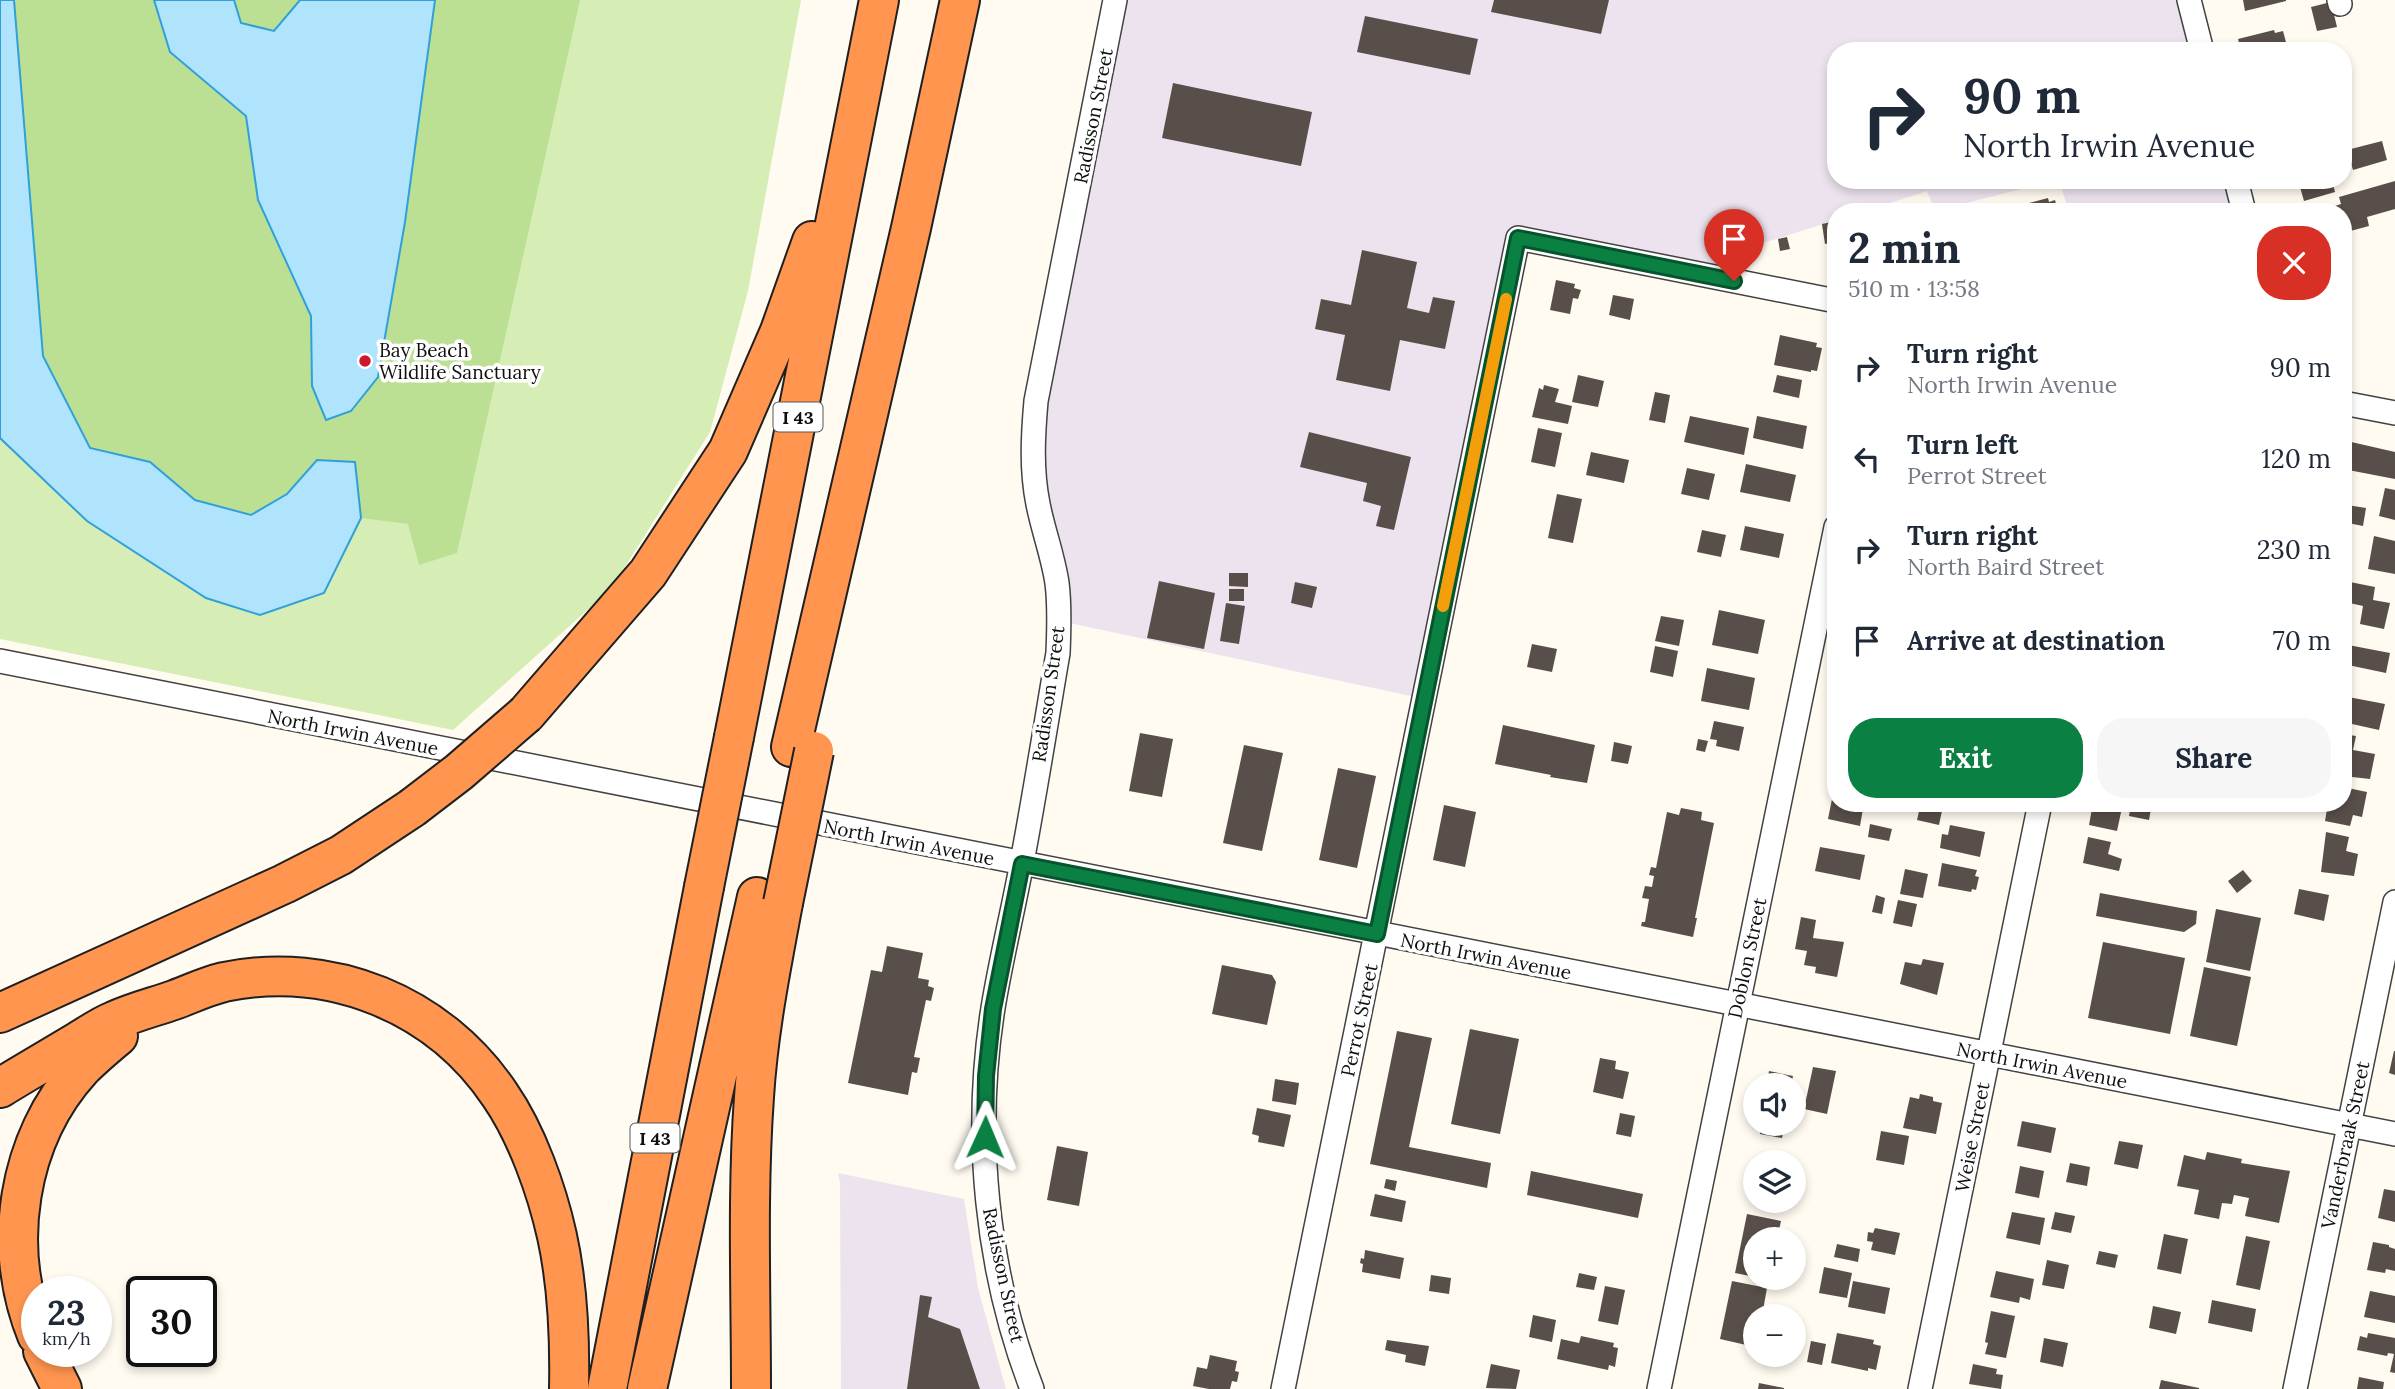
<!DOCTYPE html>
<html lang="en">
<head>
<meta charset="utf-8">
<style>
	body { margin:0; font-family:Lora,serif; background:#f6f6f7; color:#1f2937; height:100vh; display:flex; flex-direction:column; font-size:26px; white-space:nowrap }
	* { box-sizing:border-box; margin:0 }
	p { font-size:23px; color:#747a83 }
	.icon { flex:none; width:38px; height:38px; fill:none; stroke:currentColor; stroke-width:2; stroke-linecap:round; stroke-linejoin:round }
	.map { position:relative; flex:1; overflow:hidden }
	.sheet { position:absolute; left:1827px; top:203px; width:525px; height:609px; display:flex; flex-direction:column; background:#fff; border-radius:28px; box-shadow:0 4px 10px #0003 }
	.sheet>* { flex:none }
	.hud { position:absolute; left:1827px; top:42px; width:525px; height:147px; border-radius:28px; box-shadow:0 4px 10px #0003; background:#fff; color:#1f2937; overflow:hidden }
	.tools { position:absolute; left:1743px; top:1073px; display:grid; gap:14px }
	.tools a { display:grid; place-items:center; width:63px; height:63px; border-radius:50%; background:#fff; box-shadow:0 4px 10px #0003; font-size:35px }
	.speed { position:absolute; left:21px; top:1276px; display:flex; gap:14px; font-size:35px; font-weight:700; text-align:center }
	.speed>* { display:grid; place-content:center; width:91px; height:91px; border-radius:50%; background:#fff; box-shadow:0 4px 10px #0003; line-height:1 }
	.speed small { font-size:18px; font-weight:400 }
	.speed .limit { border:4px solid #111; border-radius:10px; background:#fff; color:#111 }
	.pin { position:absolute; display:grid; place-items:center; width:60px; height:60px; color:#fff; margin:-72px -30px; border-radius:50% 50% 50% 0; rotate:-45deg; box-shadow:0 0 7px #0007 }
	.pin .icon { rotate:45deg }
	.me { position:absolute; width:77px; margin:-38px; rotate:1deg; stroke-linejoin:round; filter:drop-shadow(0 0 5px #0008) }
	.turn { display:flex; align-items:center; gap:24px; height:147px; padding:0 21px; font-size:32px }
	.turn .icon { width:91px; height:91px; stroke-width:2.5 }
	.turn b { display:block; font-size:49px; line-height:60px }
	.round { display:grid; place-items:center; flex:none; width:74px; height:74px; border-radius:28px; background:#f6f6f7 }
	.overview { display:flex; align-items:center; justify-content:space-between; height:119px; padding:0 21px }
	h1 { font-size:42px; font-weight:700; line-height:52px }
	.primary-button { display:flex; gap:14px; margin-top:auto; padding:14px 21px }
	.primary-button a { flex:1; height:80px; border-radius:28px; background:#0b8043; color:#fff; font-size:28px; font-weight:700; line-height:80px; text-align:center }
	.primary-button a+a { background:#f6f6f7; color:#1f2937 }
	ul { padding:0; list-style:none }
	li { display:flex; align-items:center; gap:21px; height:91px; padding:0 21px }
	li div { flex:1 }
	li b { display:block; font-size:26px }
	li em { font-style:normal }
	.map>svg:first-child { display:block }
	.industrial { fill:#ece3ee }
	.green { fill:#d6eeb6 }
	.forest { fill:#bbe094 }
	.water { fill:#b0e4fc; stroke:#30a0da; stroke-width:2 }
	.building { fill:#594f4a }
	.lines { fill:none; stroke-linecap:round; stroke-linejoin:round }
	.minor-casing { stroke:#424242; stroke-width:26 }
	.motorway-casing { stroke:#202020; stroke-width:42 }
	.minor { stroke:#fff; stroke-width:23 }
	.motorway { stroke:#ff954f; stroke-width:38 }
	.motorway-bridge-casing { stroke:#202020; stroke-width:42; stroke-linecap:butt }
	.motorway-bridge { stroke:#ff954f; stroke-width:38 }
	.route-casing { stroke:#07532c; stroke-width:18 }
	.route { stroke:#0b8043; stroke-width:12 }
	.slow { stroke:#f59e0b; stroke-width:12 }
	.poi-dot { fill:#ce182b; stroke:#fff; stroke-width:2.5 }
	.labels { text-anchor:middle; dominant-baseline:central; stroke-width:7; stroke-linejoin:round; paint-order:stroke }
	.shield { fill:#fff; stroke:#575757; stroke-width:2 }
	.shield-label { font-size:18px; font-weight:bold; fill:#0f0f0f }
	.street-label { font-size:19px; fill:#0f0f0f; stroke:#fff }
	.poi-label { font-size:19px; fill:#0f0f0f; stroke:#fff; text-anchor:start }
</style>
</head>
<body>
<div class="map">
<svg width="2395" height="1389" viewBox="0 0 2395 1389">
	<rect width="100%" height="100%" fill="#fffbf1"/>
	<path class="industrial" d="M1115 0H2189L2202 51H1836V180H2056L1935 211 1927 191 1862 212H1836V220L1754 246 1734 281 1518 239 1425 699 1060 621 1033 465Z
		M2059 180H2236L2244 212H2069Z
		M838 1173 964 1199 978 1288 1006 1389H841L840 1183Z"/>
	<path class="green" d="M0 0H801L748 291 710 432 611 589 453 730 0 639Z"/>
	<path class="forest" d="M14 0H580L457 553 419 565 408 524 361 518 355 462 317 460 287 494 251 515 195 500 150 462 90 448 43 356Z"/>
	<path class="water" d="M0 0H14L43 356 90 448 150 462 195 500 251 515 287 494 317 460 355 462 361 518 324 593 260 615 206 598 87 521 0 438Z
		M154 0H234L241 23 274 31 300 0H435L405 222 378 377 351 411 326 420 312 386 311 316 258 200 246 116 170 52Z"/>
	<path class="building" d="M1494 0H1609L1601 34 1491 12Z
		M2243 0H2286V1L2245 11Z
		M2331 2 2337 27 2317 31 2311 7Z
		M1365 16 1478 39 1470 75 1357 52Z
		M2274 30 2275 33 2283 31 2287 46 2279 48 2280 51H2241L2238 39Z
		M1173 83 1312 112 1301 166 1162 138Z
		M2382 141 2387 160 2353 170 2347 150Z
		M2298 180H2332L2335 192 2304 201Z
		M2395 181V209L2367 217 2369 226 2343 233V212H2317L2341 204 2339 197Z
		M2048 198 2049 202 2055 200 2057 208 2051 212H2032L2029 203Z
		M1836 221V242L1825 244 1822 224Z
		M1787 237 1790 249 1780 251 1778 239Z
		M1362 250 1417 262 1407 308 1429 313 1433 297 1455 301 1445 349 1400 340 1390 391 1336 380 1345 335 1315 329 1321 299 1351 305Z
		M1556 280 1575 284 1574 288 1581 290 1578 299 1573 298 1570 314 1550 310Z
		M1613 295 1634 299 1630 320 1609 315Z
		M1780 335 1817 343 1816 347 1822 348 1817 371 1811 370V372L1774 365Z
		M1578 375 1604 381 1598 407 1572 402Z
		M1777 375 1802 380 1799 398 1773 392Z
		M1544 385 1559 389 1555 402 1572 406 1568 424 1532 417 1539 388 1543 390Z
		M1655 392 1670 395 1665 423 1649 420Z
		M1690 416 1749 428 1744 455 1684 442Z
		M1757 416 1807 426 1803 449 1753 438Z
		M1538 428 1562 433 1555 467 1531 462Z
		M1309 432 1411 457 1394 530 1376 526 1381 506 1363 501 1367 483 1300 467Z
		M2347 441 2395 452V479L2343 469Z
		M1591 452 1629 460 1624 483 1586 475Z
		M1746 464 1796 475 1790 502 1740 492Z
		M1687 468 1715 474 1709 500 1681 494Z
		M2385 488 2395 490V520L2379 516Z
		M1557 494 1582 499 1573 543 1548 538Z
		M2343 500 2348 501 2347 505 2366 508 2363 526 2343 522Z
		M1745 526 1784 534 1779 558 1740 550Z
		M1702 530 1726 535 1721 557 1697 552Z
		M2374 536 2395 541V574L2368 569Z
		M1229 573H1248V587L1229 586Z
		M1159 581 1215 593 1204 649 1147 638Z
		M1295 582 1317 587 1312 608 1291 603Z
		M2350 582 2375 587 2373 600 2390 603 2384 629 2360 624 2363 606 2345 602Z
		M1229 589H1244V601H1229Z
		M1226 603 1245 606 1239 644 1220 641Z
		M1719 610 1765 620 1758 654 1712 645Z
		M1661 616 1684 620 1679 646 1655 641Z
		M1532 644 1557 649 1552 672 1527 667Z
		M2343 644 2390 653 2386 673 2348 665 2346 669H2343Z
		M1655 646 1678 651 1673 677 1650 672Z
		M1707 668 1755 678 1749 710 1701 701Z
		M2343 696 2385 704 2379 730 2343 722Z
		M1714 721 1744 727 1739 751 1716 746 1717 740 1710 739Z
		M1503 725 1595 745 1587 783 1550 777 1551 775 1495 764Z
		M1140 733 1173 739 1162 797 1129 791Z
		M2343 734 2356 736 2353 750 2375 754 2370 779 2343 776Z
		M1698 739 1708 741 1705 752 1696 750Z
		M1614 742 1632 746 1628 764 1611 761Z
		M1244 745 1283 753 1262 851 1223 843Z
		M1338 768 1376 776 1357 868 1319 860Z
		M2343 787 2367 792 2362 817 2353 815 2350 826 2325 821 2327 809 2315 806 2316 803H2343Z
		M1833 794H1836V803H1864L1860 826 1828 819Z
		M1921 803 1943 806 1939 825 1917 820Z
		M2093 803H2123L2117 831 2089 825Z
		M2131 803H2152L2149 820 2129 816Z
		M1444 805 1476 812 1465 867 1433 860Z
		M1681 808 1702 812 1701 820 1714 823 1695 918H1697L1693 937 1641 926 1642 922H1645L1649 899 1642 898 1645 886 1652 887 1654 876 1649 875 1651 867 1656 868 1667 812 1679 815Z
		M1870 824 1892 829 1889 841 1868 837Z
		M1950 825 1985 832 1980 857 1940 848 1942 834 1948 835Z
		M2326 832 2349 837 2346 851 2358 854 2354 876 2321 872Z
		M2088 837 2111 842 2108 854 2122 859 2119 871 2083 863Z
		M1820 847 1865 855 1860 880 1815 871Z
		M1942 863 1977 870 1975 876 1979 877 1976 890 1972 889 1971 892 1938 886Z
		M1905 869 1928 874 1923 898 1900 894Z
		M2243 870 2252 881 2237 893 2228 881Z
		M2299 889 2329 895 2324 921 2294 914Z
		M2100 893 2197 911 2196 924 2184 932 2096 916Z
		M1876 895 1885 898 1882 914 1872 912Z
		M1898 900 1917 904 1912 927 1893 923Z
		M2216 909 2261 918 2250 971 2206 962Z
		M1801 917 1816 920 1813 938 1844 942 1837 977 1815 973 1816 967 1804 965 1807 951 1795 949Z
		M2103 942 2185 958 2170 1034 2088 1018Z
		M887 946 923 953 918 978 929 980 928 986 934 988 931 1001 926 1000 914 1057 920 1058 917 1073 912 1072 908 1095 848 1083 871 970 882 972Z
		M1923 959 1944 963 1937 995 1900 984 1905 962 1921 965Z
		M1222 965 1272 975 1276 982 1267 1025 1212 1014Z
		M2204 967 2251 977 2237 1046 2190 1036Z
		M1470 1029 1519 1039 1500 1134 1451 1124Z
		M1397 1031 1432 1038 1409 1147 1491 1163 1487 1188 1370 1164Z
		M2394 1051H2395V1075L2389 1073Z
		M1600 1058 1616 1061 1615 1069 1629 1072 1623 1099 1593 1092Z
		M1813 1067 1836 1071 1827 1114 1804 1109Z
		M1769 1071 1793 1076 1791 1085H1766Z
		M1275 1079 1299 1083 1296 1105 1272 1101Z
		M1920 1094 1933 1097V1101L1942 1103 1936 1134 1903 1128 1910 1097 1919 1099Z
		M1257 1108 1291 1115 1284 1147 1258 1142 1259 1136 1252 1134Z
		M1620 1113 1635 1116 1631 1137 1616 1134Z
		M2022 1121 2056 1128 2051 1153 2017 1146Z
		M1762 1124H1785L1782 1138 1760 1134Z
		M1881 1131 1909 1136 1904 1165 1876 1160Z
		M2119 1141 2143 1145 2138 1169 2114 1164Z
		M1057 1146 1088 1152 1079 1206 1047 1200Z
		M2207 1152 2242 1159 2241 1163 2290 1171 2279 1223 2245 1216 2249 1198 2234 1195 2232 1204 2222 1203 2219 1219 2194 1214 2199 1190 2177 1186 2184 1155 2205 1160Z
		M1757 1156 1782 1161V1162H1756Z
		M2070 1163 2090 1167 2087 1186 2066 1182Z
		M2020 1166 2044 1171 2039 1198 2015 1193Z
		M1531 1171 1643 1194 1638 1218 1527 1195Z
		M1386 1179 1397 1181 1395 1191 1384 1188Z
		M2384 1189 2395 1191V1222L2378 1218Z
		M1375 1194 1406 1201 1402 1222 1370 1216Z
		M2012 1212 2045 1218 2040 1245 2006 1238Z
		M2055 1212 2075 1216 2071 1233 2051 1229Z
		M1747 1214 1781 1221 1777 1239H1755V1277L1735 1273Z
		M1875 1228 1900 1233 1895 1255 1871 1250 1873 1242 1867 1241 1868 1232 1873 1233Z
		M2164 1234 2188 1239 2181 1274 2157 1269Z
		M2246 1236 2270 1241 2260 1290 2236 1285Z
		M2373 1242 2389 1245V1247L2395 1249V1271L2386 1269 2385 1273 2367 1270Z
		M1837 1244 1860 1249 1858 1262 1834 1257Z
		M1365 1250 1404 1258 1400 1279 1362 1272 1363 1264 1360 1263 1361 1258 1364 1259Z
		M2099 1251 2118 1255 2115 1268 2096 1264Z
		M2047 1260 2069 1265 2064 1289 2042 1285Z
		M1824 1267 1852 1273 1847 1298 1819 1293Z
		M1996 1271 2034 1279 2030 1300 2020 1297 2019 1303 1990 1297Z
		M1579 1273 1597 1277 1594 1290 1576 1287Z
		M1431 1275 1451 1278 1449 1294 1429 1291Z
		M1732 1281 1767 1288 1762 1316H1755V1347L1720 1339Z
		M1853 1281 1890 1288 1885 1314 1848 1307Z
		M1605 1286 1625 1290 1618 1325 1598 1321Z
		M2370 1291 2395 1296V1323L2364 1317Z
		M920 1295 932 1297 928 1317 960 1329 980 1389H907Z
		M2212 1300 2256 1309 2252 1332 2208 1323Z
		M2153 1306 2181 1312 2176 1334 2149 1328Z
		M1991 1311 2015 1316 2006 1358 1985 1354 1988 1343 1985 1342Z
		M1533 1315 1556 1320 1552 1342 1529 1337Z
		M1837 1333 1874 1340 1873 1344 1881 1346 1876 1370 1868 1368V1371L1831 1363Z
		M2368 1333 2395 1338V1373L2390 1372 2394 1354 2388 1353 2387 1356 2357 1350 2360 1336 2367 1338Z
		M1581 1336 1614 1343 1613 1347 1618 1348 1615 1367 1609 1365 1608 1370 1557 1359 1561 1339 1579 1343Z
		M2044 1338 2068 1343 2063 1367 2040 1362Z
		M1387 1340 1429 1346 1425 1366 1405 1362 1406 1355 1385 1350Z
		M1811 1341 1826 1344 1822 1365 1807 1362Z
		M1210 1355 1237 1361 1235 1371 1239 1372 1237 1382 1232 1381 1230 1389H1209L1193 1386 1197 1367 1207 1369Z
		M1491 1364 1520 1370 1516 1389 1486 1388Z
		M1973 1364 1997 1369 1996 1374 2003 1375 2001 1389 1969 1384Z
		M2359 1377 2384 1382 2383 1389H2357Z
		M2161 1380 2199 1388V1389H2159Z
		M1759 1383 1784 1388V1389H1758Z"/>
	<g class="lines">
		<defs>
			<path id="minor" d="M2189 0 2202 51
				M2339 0 2340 4
				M2236 180 2244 212
				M2343 403 2395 413
				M0 661 2395 1134
				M1032 1389C986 1270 973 1134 993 1008 1001 959 1013 911 1022 862 1035 793 1046 723 1058 653 1059 630 1060 606 1057 583 1053 556 1043 530 1038 504 1031 469 1033 435 1036 401L1115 0
				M1283 1389 1518 238 1836 301
				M1659 1389 1836 527
				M1920 1389 2040 803
				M2295 1389 2395 902"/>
			<path id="motorway" d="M526 714 648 573 728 451 780 331 812 241
				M734 737 879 0
				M791 747 911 228 960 0
				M0 1013 284 884 341 855 412 808
				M0 1088C26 1072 52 1057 77 1042 89 1035 101 1026 114 1021 133 1012 154 1007 174 1000 190 994 207 986 224 982 331 960 439 1004 500 1095 527 1134 547 1191 557 1236 568 1286 570 1339 569 1389
				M37 1335C1 1247 17 1139 82 1068 93 1057 106 1046 118 1036
				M43 1351 62 1389
				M607 1389 704 887
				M647 1389 757 897
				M751 1389C751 1292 747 1194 754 1097 758 1032 771 967 783 903"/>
		</defs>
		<use href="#minor" class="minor-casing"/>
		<use href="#motorway" class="motorway-casing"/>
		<use href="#minor" class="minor"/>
		<use href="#motorway" class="motorway"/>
		<defs>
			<path id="motorway-bridge" d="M412 808 459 772 526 714
				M704 887 734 737
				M783 903 814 751"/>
		</defs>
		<use href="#motorway-bridge" class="motorway-bridge-casing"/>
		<use href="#motorway-bridge" class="motorway-bridge"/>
	</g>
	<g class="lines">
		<defs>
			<path id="route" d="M985 1137 986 1076 993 1009 1022 864 1377 934 1518 238 1734 281"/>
		</defs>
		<use href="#route" class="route-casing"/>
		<use href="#route" class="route"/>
		<path class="slow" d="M1443 606 1506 299"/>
	</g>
	<circle class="poi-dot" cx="365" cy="361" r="7"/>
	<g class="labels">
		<g class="shield">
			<rect x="773.5" y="402.5" width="49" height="29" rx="5"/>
			<rect x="630.5" y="1123.5" width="49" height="29" rx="5"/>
		</g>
		<g class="shield-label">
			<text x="798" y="417">I 43</text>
			<text x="655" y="1138">I 43</text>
		</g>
		<g class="street-label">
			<text transform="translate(1093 116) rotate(-79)">Radisson Street</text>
			<text transform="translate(1048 694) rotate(-82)">Radisson Street</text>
			<text transform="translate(353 732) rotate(11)">North Irwin Avenue</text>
			<text transform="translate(909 842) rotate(11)">North Irwin Avenue</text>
			<text transform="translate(1486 956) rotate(11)">North Irwin Avenue</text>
			<text transform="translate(1747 958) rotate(-78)">Doblon Street</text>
			<text transform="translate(1359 1020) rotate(-78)">Perrot Street</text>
			<text transform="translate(2042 1065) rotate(11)">North Irwin Avenue</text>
			<text transform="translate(1972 1137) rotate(-79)">Weise Street</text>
			<text transform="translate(2345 1145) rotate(-78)">Vanderbraak Street</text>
			<text transform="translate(1004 1275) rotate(78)">Radisson Street</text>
		</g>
		<g class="poi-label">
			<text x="379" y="350">Bay Beach<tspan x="379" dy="22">Wildlife Sanctuary</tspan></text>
		</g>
	</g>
</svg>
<div class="tools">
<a><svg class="icon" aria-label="sound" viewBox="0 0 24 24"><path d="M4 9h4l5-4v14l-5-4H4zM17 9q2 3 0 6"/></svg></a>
<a><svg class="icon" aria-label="layers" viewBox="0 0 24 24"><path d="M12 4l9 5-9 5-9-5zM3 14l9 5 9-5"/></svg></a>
<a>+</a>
<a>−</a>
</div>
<div class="speed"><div>23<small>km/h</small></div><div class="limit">30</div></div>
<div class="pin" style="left:1734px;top:281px;background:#d93025"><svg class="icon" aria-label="arrive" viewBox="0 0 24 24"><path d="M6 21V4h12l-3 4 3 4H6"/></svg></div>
<svg class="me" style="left:985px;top:1137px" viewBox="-20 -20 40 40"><path d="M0-17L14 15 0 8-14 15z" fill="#0b8043" stroke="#fff" stroke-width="4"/></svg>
<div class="hud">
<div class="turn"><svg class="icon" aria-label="right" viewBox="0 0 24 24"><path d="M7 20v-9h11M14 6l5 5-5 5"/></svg><div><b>90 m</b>North Irwin Avenue</div></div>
</div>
<section class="sheet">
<div class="overview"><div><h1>2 min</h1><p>510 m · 13:58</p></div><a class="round" style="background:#d93025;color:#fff"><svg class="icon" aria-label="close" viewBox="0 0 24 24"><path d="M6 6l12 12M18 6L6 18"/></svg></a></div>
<ul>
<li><svg class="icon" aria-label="right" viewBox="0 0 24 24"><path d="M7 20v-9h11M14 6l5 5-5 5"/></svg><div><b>Turn right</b><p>North Irwin Avenue</p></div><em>90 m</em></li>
<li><svg class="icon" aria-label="left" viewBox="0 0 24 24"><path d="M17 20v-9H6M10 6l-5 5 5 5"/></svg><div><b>Turn left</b><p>Perrot Street</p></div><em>120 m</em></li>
<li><svg class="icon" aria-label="right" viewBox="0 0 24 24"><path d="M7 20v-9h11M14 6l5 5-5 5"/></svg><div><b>Turn right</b><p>North Baird Street</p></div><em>230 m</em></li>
<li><svg class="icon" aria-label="arrive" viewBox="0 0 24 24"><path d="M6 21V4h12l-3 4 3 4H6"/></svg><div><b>Arrive at destination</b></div><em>70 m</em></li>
</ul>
<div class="primary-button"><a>Exit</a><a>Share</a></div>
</section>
</div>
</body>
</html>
